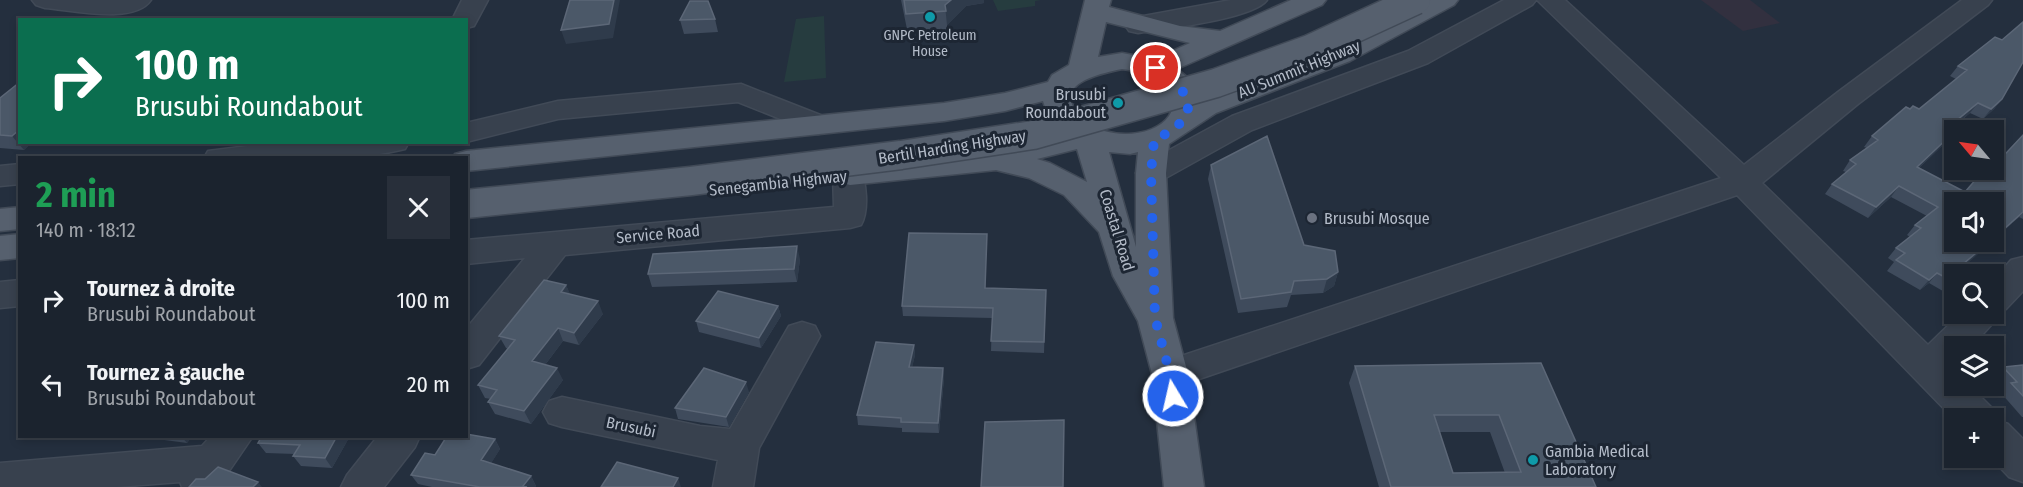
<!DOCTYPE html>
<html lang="fr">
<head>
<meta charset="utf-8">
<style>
	body { margin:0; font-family:"Fira Sans Condensed",sans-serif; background:#282f3a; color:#f1f3f6; height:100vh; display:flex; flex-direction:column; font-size:22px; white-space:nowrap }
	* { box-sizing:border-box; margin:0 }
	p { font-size:20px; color:#a0a4aa }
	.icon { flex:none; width:33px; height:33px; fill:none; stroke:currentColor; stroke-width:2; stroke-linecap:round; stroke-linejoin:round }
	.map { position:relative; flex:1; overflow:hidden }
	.drawer { position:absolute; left:18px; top:156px; width:450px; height:282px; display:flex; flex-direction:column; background:#1b232e; border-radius:0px; box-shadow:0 3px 9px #0003,0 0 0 2px #39404a }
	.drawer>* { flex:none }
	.hud { position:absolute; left:18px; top:18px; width:450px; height:126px; border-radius:0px; box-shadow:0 3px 9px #0003,0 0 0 2px #39404a; background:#0b6e4f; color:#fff; overflow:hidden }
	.needle { width:39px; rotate:299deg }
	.buttons { position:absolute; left:1944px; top:120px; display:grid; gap:12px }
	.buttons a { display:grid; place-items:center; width:60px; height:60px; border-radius:0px; background:#1b232e; box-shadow:0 3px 9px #0003,0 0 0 2px #39404a; font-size:30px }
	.pin { position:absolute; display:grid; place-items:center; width:51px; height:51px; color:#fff; margin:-26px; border:3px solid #fff; border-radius:50%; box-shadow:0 2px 6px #0007 }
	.me { position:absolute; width:66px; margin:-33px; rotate:351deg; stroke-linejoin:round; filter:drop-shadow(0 0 4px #0008) }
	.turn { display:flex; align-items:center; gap:21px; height:126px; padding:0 18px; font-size:27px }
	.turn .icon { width:78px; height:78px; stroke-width:2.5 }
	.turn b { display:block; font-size:42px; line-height:51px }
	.round { display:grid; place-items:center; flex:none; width:63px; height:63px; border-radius:0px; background:#282f3a }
	.overview { display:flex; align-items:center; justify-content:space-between; height:102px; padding:0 18px }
	h1 { font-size:36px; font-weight:700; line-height:45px; color:#1e9e55 }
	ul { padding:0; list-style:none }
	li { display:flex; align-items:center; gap:18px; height:84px; padding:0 18px }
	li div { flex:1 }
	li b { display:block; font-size:22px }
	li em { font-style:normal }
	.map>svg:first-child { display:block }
	.medical { fill:#32303f }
	.green { fill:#263c3f }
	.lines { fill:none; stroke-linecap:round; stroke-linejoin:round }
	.minor-casing { stroke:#414a57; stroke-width:3 }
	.major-casing { stroke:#414a57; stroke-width:3 }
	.minor { fill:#38414e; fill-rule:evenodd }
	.major { fill:#56606e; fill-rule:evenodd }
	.major-bridge-casing { stroke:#414a57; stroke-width:31; stroke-linecap:butt }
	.major-bridge { stroke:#56606e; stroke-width:28 }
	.wall { fill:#3f4b5c; fill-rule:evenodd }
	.shaded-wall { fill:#2f3b4b }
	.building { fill:#4b5868; stroke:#5c6777; stroke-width:1.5; fill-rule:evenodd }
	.route { stroke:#2563eb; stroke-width:10; stroke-dasharray:0 18 }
	.culture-dot { fill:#0f9aa8; stroke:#1d2633; stroke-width:2 }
	.worship-dot { fill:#6b7280; stroke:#1d2633; stroke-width:2 }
	.labels { text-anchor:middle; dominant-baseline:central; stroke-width:6; stroke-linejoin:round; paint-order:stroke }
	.far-poi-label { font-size:14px; fill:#b4bcc9; stroke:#1d2633 }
	.street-label { font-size:16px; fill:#b4bcc9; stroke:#1d2633 }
	.poi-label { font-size:16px; fill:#b4bcc9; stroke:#1d2633; text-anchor:start }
</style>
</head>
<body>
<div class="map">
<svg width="2023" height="487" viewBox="0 0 2023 487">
	<rect width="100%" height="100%" fill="#242f3e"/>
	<path class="medical" d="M1701 0H1750L1780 23 1743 31Z"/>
	<path class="green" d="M993 0H1041L1035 1V6L998 11Z
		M824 16 826 78 784 82 796 19Z"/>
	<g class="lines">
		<defs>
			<path id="minor" d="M32 0H151C134 25 72 10 45 8L36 5Z
				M462 0H488L474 26 466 28V20H452Z
				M1231 0H1267C1253 19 1164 29 1138 33L1129 31 1125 25 1129 19 1138 17Z
				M1504 0H1536L1532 5 1428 63 1252 130 1162 180 1151 183 1140 180 1136 173 1140 166 1232 116 1408 51Z
				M1537 0H1565L1744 165 1838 92 1962 0H1992L1988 5 1858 104 1762 183 1928 345 1960 314H1994V279L2011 260 2023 257V291L2006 309 1997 312 1999 314 1993 323 1972 346H1954V365L1952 368 1954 371V386H1970L1991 407 1996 420 2008 424 2023 439V482L2009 477 1991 458H1994V418L1954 419 1737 195 1170 389 1157 384 1152 374 1157 364 1721 178Z
				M741 84 828 118 833 125 828 132 818 134 738 102 558 119 466 142V123L558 101Z
				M281 142H409L405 149C347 164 264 158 204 158L208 151Z
				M20 164V184L0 186V166Z
				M848 165 859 168C867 181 869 211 861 225L850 228 565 255 479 365 466 369V329L525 258 466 264V240L834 207 833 175 837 168Z
				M20 280V306L0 308V282Z
				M802 322 815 326 820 336 759 448 753 487H713L718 460 562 427 549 423 543 412 549 401 562 397 700 426 730 429 789 326Z
				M211 436H253L227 474 212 487H182L180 482 116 487H0V463L202 446Z
				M378 436H420L415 447 384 487H341L347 475Z"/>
			<path id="major" d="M1085 0H1111L1109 7 1180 26 1220 31 1291 0H1326L1322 5 1177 69 1188 78 1200 99 1330 49 1425 0H1458L1454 5 1350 61 1216 113 1169 144 1166 173 1173 318 1188 374 1204 487H1164L1152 374 1138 321 1113 276 1099 232 1064 195 1029 178 996 170 850 185 839 182 835 175 839 168 850 165 994 150 1063 133 1048 116 1043 101 1005 111 944 121 466 171V158H453L455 154 466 151 944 103 1005 93 1048 82 1052 75 1069 65ZM1106 22 1190 43 1154 59 1122 53 1098 57ZM1122 69C1129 70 1138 71 1145 73 1159 79 1181 98 1169 116 1153 139 1105 139 1085 121 1047 86 1093 75 1122 69ZM1077 149 1087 182 1050 163 1037 159ZM1109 152 1130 154 1138 152 1136 173V247Z
				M20 207V229L0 231V209Z
				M20 234V258L0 260V236Z"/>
		</defs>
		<use href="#minor" class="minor-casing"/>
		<use href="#major" class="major-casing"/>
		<use href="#minor" class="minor"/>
		<use href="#major" class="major"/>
		<defs>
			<path id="major-bridge" d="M466 204 691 181 901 155 1033 135 1216 83 1310 49 1416 0"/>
		</defs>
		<use href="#major-bridge" class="major-bridge-casing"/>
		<use href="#major-bridge" class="major-bridge"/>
	</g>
	<path class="wall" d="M901 0H984V3L966 6 947 25V31L908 34Z
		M715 19 718 32 684 34 680 20Z
		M1995 37 2002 99 1994 109 1983 119 1970 113 1948 132 1944 144 1919 168 1965 192 2004 155 2023 135V219L2019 217 1954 274V288L1948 294 1929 283 1920 290 1887 271 1894 262 1888 258 1896 248 1910 237 1907 235 1915 225 1927 216 1891 197 1868 218 1825 194 1832 184 1846 172 1843 171 1850 160 1867 148 1864 147 1872 136 1910 109H1919L1956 79 1950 76 1958 66Z
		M0 98 20 142H32L24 150 0 148Z
		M1211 165 1304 245 1338 272 1334 286 1323 293 1291 295 1287 307 1238 313 1208 179Z
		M987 234 985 288 1046 290 1044 353 991 351 992 318 903 316 902 306Z
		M800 259 797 282 652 287 648 274Z
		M566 285 570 295 603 314 579 345 563 341 545 365 563 380 531 424 495 414 488 402 491 399 485 398 478 385 508 349 506 348 499 336Z
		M778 306 781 316 761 348 699 332 696 321Z
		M914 345 915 355 912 367 943 368 944 378 939 433 902 432V428L858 425 857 415Z
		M1541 363 1596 487H1379L1349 383 1355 366ZM1439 432H1490L1505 473H1453Z
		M2023 365V417H2022L2001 393 2004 390 1994 377 2003 367Z
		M749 392 729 427 678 419 675 408Z
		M134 436H207L204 440 190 439 187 443Z
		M262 436H350L332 468 301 466 293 456 295 454 266 453 258 443Z
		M495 439 500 449 491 463 531 476 536 486 535 487H432L418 484 411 475 435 455Z"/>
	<path class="shaded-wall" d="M614 0H620L613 38 566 44 561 30Z
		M951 0H984V3L966 6 947 25 945 5Z
		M2002 99 1994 109 1983 119 1991 109Z
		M1978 103 1970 113 1937 140 1945 130Z
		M20 129V142H32L24 150 12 136Z
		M1952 134 1944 144 1910 177 1917 167Z
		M1899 186 1891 197 1868 218 1876 207Z
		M2023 212V213L2019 217 1994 240V238Z
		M1989 242H1992L1953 276 1962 265Z
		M797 246 800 259 797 282 794 269Z
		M1338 272 1334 286 1323 293 1327 279Z
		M1937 273 1929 283 1920 290 1929 280Z
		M566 285 572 298 561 292Z
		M598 301 603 314 579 345 574 333Z
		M778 306 781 316 761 348 759 338Z
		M558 328 563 341 538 374 532 361Z
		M914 345 915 355 910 377 909 367Z
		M557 368 563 380 531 424 524 411Z
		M943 368 944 378 939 433 938 423Z
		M746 382 749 392 729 427 726 417Z
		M181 436H188L190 439 187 443Z
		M337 436H350L332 468 325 458Z
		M495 439 500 449 487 470 481 460Z
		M531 476 536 486 535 487H524L523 486Z
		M678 478 681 487H673Z
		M258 482 262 487H253Z"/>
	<path class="building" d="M570 0H614L609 24 561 30Z
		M904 0H951L945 5 946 11 906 14Z
		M690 1H708L715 19 680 20Z
		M2023 22V62L2002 99 1991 109 1978 103 1945 130 1952 134 1917 167 1965 192 1983 171 1986 173 1989 170H1994V166L2023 135V212L1994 238V202H1954V242H1989L1962 265 1972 271 1967 274H1954V282L1937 273 1929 280 1896 260 1905 253 1896 248 1921 228 1915 225 1938 207 1899 186 1876 207 1832 184 1856 164 1850 160 1878 140 1872 136 1906 107 1910 109 1913 106 1919 109 1967 70 1958 66 1995 37 2002 40Z
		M20 82V129L12 136 0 135V98Z
		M1267 136 1304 245 1335 251 1338 272 1327 279 1294 281 1291 292 1241 299 1211 165Z
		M909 233 987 234 985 288 1046 290 1044 342 991 341 993 308 902 306Z
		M797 246 794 269 648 274 653 254Z
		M544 280 566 285 561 292 598 301 574 333 558 328 532 361 557 368 524 411 488 402 497 390 478 385 515 340 499 336Z
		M718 291 778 306 759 338 696 321Z
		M876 342 914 345 909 367 943 368 938 423 901 422V418L857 415Z
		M1541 363 1596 487H1391L1355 366ZM1434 415H1499L1521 472 1453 473Z
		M2023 365V396L2011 383 2017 382 2003 367Z
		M704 368 746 382 726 417 675 408Z
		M1064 420 1063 487H981L985 422Z
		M466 434 495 439 481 460 531 476 523 486 527 487H480L411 475 425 453 435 455 447 436H466Z
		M262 436H337L325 458 293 456 300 445 258 443Z
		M617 462 678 478 673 487H601Z
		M218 467 258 482 253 487H189L196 479H205Z"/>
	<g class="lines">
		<path class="route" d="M1156 68C1197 95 1201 118 1154 140L1151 173 1155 318 1170 374 1173 396"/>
	</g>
	<g class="culture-dot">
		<circle cx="930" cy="17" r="6"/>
		<circle cx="1118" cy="103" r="6"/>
		<circle cx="1533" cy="460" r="6"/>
	</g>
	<circle class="worship-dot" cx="1312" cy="218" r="6"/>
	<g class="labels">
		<g class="far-poi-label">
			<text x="930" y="35">GNPC Petroleum<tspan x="930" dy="16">House</tspan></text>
		</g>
		<g class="street-label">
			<text transform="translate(1299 69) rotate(-22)">AU Summit Highway</text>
			<text transform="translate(952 147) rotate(-9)">Bertil Harding Highway</text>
			<text transform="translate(778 183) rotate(-6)">Senegambia Highway</text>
			<text transform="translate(1117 230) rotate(73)">Coastal Road</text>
			<text transform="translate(658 234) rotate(-5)">Service Road</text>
			<text transform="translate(631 427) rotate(12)">Brusubi</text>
		</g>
		<g class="poi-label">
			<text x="1106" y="94" text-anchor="end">Brusubi<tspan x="1106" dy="18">Roundabout</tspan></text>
			<text x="1324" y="218">Brusubi Mosque</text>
			<text x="1545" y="451">Gambia Medical<tspan x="1545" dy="18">Laboratory</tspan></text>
		</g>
	</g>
</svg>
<div class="buttons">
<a><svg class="needle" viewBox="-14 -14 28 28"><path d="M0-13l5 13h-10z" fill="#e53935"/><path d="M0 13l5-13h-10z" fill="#a0a4aa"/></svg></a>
<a><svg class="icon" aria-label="sound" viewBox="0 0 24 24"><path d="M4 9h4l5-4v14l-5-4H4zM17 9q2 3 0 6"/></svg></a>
<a><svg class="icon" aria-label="search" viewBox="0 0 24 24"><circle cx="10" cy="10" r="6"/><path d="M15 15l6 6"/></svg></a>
<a><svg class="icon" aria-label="layers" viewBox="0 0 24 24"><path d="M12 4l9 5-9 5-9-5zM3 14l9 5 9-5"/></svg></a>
<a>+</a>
</div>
<div class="pin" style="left:1156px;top:68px;background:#d93025"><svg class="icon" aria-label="arrive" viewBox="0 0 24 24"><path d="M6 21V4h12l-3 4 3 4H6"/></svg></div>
<svg class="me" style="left:1173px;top:396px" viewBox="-20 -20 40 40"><circle r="17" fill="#2563eb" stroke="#fff" stroke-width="3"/><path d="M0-11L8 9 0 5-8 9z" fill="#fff"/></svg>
<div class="hud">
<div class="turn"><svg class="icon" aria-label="right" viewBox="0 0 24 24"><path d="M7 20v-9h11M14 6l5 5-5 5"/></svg><div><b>100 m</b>Brusubi Roundabout</div></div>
</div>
<section class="drawer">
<div class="overview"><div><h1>2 min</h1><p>140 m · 18:12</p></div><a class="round"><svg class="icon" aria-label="close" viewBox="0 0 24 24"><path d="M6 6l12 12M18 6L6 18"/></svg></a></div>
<ul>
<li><svg class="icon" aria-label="right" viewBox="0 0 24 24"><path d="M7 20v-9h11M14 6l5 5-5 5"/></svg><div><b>Tournez à droite</b><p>Brusubi Roundabout</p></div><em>100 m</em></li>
<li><svg class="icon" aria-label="left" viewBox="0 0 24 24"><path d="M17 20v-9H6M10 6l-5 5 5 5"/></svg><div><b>Tournez à gauche</b><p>Brusubi Roundabout</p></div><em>20 m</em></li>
</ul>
</section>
</div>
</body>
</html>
